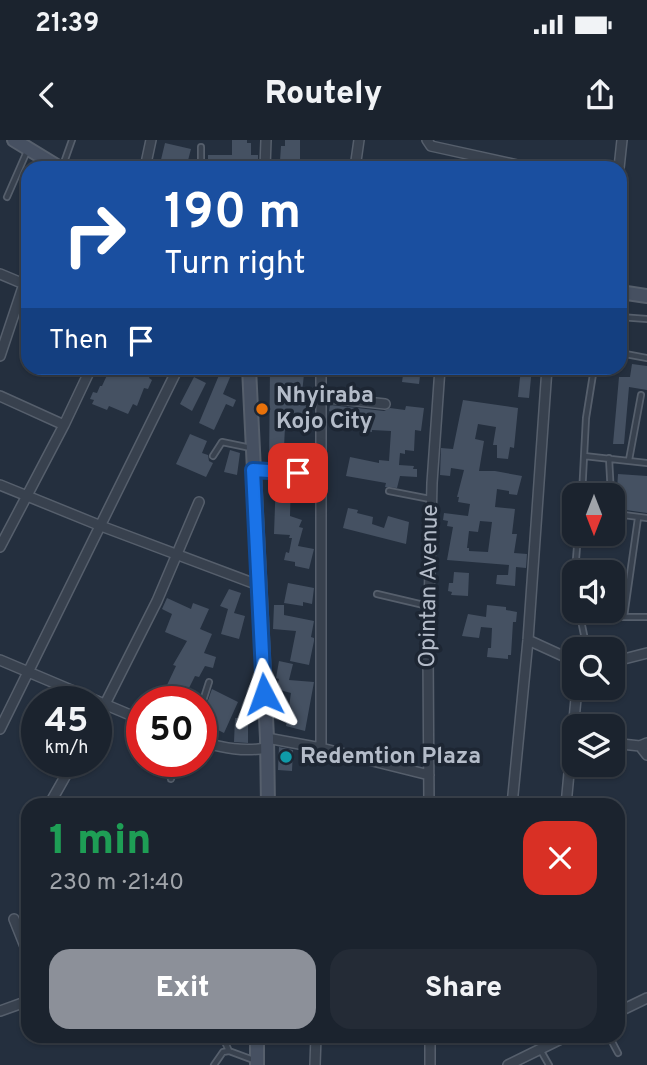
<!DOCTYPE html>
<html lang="en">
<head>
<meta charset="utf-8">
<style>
	body { margin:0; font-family:Overpass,sans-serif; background:#242b36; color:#f1f3f6; height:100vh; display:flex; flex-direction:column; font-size:26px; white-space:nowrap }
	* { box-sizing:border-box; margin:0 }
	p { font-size:23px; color:#a0a4aa }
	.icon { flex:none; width:38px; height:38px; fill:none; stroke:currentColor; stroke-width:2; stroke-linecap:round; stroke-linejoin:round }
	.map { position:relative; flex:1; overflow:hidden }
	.sheet { position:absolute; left:21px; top:658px; width:604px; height:245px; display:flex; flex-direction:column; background:#1b232e; border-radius:21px; box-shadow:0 2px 5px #0004,0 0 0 2px #39404a }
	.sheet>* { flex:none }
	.guide { position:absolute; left:21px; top:21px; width:606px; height:214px; border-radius:21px; box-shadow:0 2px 5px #0004,0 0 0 2px #39404a; background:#1a4fa0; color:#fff; overflow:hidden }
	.needle { width:46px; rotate:180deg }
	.tools { position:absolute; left:562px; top:343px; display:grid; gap:14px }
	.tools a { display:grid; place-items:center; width:63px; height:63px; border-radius:14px; background:#1b232e; box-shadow:0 2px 5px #0004,0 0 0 2px #39404a; font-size:35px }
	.speed { position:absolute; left:21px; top:546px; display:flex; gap:14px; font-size:35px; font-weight:700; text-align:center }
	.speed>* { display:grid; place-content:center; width:91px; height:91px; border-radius:50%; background:#1b232e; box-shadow:0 2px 5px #0004,0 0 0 2px #39404a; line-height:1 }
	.speed small { font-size:18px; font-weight:400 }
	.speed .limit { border:10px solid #d22; background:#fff; color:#111 }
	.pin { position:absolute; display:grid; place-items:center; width:60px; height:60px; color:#fff; margin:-30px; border-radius:14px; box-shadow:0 4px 10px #0006 }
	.me { position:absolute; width:77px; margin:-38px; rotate:356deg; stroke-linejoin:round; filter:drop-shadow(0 0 5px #0008) }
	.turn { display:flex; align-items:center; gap:24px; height:147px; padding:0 28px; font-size:32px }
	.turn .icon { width:91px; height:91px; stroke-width:2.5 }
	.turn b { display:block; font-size:49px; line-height:60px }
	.then { display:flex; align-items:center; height:66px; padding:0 28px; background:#0003; gap:14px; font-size:26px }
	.round { display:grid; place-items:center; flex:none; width:74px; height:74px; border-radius:21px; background:#242b36 }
	.head { display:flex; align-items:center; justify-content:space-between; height:119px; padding:0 28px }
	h1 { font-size:42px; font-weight:800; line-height:52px; color:#1e9e55 }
	.primary-button { display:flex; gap:14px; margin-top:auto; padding:14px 28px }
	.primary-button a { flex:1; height:80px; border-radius:21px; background:#8c9099; color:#fff; font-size:28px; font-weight:800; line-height:80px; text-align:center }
	.primary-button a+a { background:#242b36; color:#f1f3f6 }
	.status { display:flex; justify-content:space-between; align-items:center; height:49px; padding:0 35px; background:#1b232e; direction:ltr }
	.status svg { height:19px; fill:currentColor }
	header { display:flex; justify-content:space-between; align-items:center; height:91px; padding:0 28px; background:#1b232e; font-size:32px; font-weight:800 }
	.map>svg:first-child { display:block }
	.building { fill:#455162; fill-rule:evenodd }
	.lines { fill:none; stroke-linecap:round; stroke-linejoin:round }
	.service-casing { stroke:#565f6c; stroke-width:8 }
	.minor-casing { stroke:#565f6c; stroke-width:12 }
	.secondary-casing { stroke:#565f6c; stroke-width:16 }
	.service { stroke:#38414e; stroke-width:4.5 }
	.minor { stroke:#38414e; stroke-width:9 }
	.secondary { stroke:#465061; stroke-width:12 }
	.route-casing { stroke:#114b97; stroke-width:18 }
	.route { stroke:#1a73e8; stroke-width:12 }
	.food-dot { fill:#e8710a; stroke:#1d2633; stroke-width:2.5 }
	.culture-dot { fill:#0f9aa8; stroke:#1d2633; stroke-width:2.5 }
	.labels { text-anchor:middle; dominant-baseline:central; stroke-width:7; stroke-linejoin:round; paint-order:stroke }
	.poi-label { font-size:23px; font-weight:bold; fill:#b4bcc9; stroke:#1d2633; text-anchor:start }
	.street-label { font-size:23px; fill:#b4bcc9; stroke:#1d2633 }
</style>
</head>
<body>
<div class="status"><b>21:39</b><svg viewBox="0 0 49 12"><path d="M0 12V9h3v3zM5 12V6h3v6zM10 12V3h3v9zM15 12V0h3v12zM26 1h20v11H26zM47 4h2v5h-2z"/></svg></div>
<header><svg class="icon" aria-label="back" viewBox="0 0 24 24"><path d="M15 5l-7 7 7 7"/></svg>Routely<svg class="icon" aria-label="share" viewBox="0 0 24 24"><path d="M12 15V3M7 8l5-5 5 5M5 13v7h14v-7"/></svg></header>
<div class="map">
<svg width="647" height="925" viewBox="0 0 647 925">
	<rect width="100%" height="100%" fill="#242f3e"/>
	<path class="building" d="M232 0H247V3H251V15H258V28H208V15H232Z
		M285 0H300V28H273L274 20 280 21 281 6H285Z
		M165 3 191 9 186 28H159Z
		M632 224 647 226V250L629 247 624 304H613L619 237H630Z
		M98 228H149L147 232 151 233 149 238 152 240 148 249 144 248 137 266 133 264 128 274 109 266 107 270 92 264 94 260 90 259 93 252 97 253 100 246H102L108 233Z
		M222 228H234L233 235H231L223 254 236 260 233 267 226 264 214 290 199 283Z
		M270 228H276V232L304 234 301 263 311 264 309 289 285 287 284 307 308 310 306 326 269 324Z
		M404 228H421L419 244 402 242Z
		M521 228H532L529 258 518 257Z
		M194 237 206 243 192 271 180 264Z
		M463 260 518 268 514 308 510 307 508 319 497 318V305H493L496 287 478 284 475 299 484 301 479 331H495L522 336 517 355 509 354V351L497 349 495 367 515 369 512 394H517L514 413 527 414 526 428 516 427 515 446 496 444 497 435H508L509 425 447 420 453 387 447 386 448 381 443 380 444 373 468 376 470 364 458 362 459 357H457L464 330 451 328 450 336 440 335 441 308 453 309ZM480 381 492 382 488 412 469 411V408H467L469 391 478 392Z
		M330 265 384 271 390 268 405 270 406 266 424 268 421 291 415 290 414 311 405 310V314L400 313 399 325 414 326 413 329H417V337L400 336 397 348 385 347 386 343 346 336 350 317 379 323V320L389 321 391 291 372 290V292L357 289 359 276 334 273 329 271Z
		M190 294 207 301 202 313 208 315 209 321 213 323 206 337 176 324Z
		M230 310 240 313 237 335 224 332Z
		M618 334 647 336V373L619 369 616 366Z
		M276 338 291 339 290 376 302 380 299 387 303 388 298 406 314 409 309 429 295 426V422L284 420 286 412 289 413 292 398H289L290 395 274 394Z
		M348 368 358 370 357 373 373 377 372 384 384 388 388 376 409 382 406 404 343 388Z
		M454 432 469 433 468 456 451 455 452 452 448 451 449 443H453Z
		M288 443 314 448 312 464 303 462V466L284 463Z
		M229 449 241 453 234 473 245 476 239 499 221 494 228 469 220 466Z
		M167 458 191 469 193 463 209 469 200 489 212 494 204 513 216 517 213 528 205 526 199 537 195 536 182 562H159L176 526 173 525 187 501 165 492 172 474 162 469Z
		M274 465H284V475L314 481 311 497 314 498V501L309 525 290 521 296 491 273 489Z
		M487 465 506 467V470L517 472 516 482H513L511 515H508V519L487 517 488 508H491L492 488 481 487 479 498 462 496 468 474 486 477Z
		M279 521 293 524 289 540 314 542 305 591 286 586 291 553 276 549 279 539 276 538Z
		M212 549 238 562 224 593 210 586 206 596 201 595V580Z
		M235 578H248V603L234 602Z
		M279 607 293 610 292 631 278 630Z"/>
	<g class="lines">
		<defs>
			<path id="service" d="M62 28 72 0
				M201 28V7
				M7 57 28 9
				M620 177 647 179
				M620 213 647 218
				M213 316 222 302 251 308
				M584 316 647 323
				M609 318 611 355
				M629 320 641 255
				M389 351 430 359
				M582 355 586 278 594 228
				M612 369 616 374 647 378
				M575 432 578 394
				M377 454 428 466
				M579 471 587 509
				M581 477H647
				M624 477 638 378
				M201 567 209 542
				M171 639 177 621
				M215 896 225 902 229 911
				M609 896 618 913
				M541 911 549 925
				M214 925 223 912 229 911 256 921"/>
			<path id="minor" d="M427 0 431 6 531 28
				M145 28 151 0
				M265 28 266 0
				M355 28 359 0
				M619 28 622 0
				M0 134 24 144
				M0 216 28 132
				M321 228V608
				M0 256 64 285
				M320 257 385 264
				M253 330 321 334
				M0 345 101 386 258 445
				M0 407 64 285 91 228
				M528 500 574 521
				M0 520 142 580
				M612 522 647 513
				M96 582 157 461 199 362
				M0 589 178 228
				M267 598 321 608 429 635
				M201 602C225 608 243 612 267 608
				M612 603 640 606 647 603
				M640 606 647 615
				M49 665 74 621
				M429 665 428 513 432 343 440 228
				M512 665 528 500 547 228
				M566 665 577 548
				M14 779 28 814
				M0 871 28 861
				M618 872 647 858
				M430 896V925
				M315 925 316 896
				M508 925 567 896"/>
			<path id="secondary" d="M14 0 60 28
				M620 152 647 156
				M249 228 267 598 268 665
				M257 925V896"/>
		</defs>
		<use href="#service" class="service-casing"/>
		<use href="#minor" class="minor-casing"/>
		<use href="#secondary" class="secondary-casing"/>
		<use href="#service" class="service"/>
		<use href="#minor" class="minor"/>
		<use href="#secondary" class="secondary"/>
	</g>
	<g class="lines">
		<defs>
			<path id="route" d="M264 554 253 330 298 333"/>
		</defs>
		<use href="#route" class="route-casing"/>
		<use href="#route" class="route"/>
	</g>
	<circle class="food-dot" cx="262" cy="269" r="7"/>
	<circle class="culture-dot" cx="286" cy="617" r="7"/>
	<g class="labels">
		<g class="poi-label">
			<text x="276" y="256">Nhyiraba<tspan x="276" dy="26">Kojo City</tspan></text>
			<text x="300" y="617">Redemtion Plaza</text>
		</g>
		<g class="street-label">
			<text transform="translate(430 446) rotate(-89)">Opintan Avenue</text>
		</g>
	</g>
</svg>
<div class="tools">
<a><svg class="needle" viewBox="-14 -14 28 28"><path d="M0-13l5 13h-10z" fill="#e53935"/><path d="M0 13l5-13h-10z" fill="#a0a4aa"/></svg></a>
<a><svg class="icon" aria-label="sound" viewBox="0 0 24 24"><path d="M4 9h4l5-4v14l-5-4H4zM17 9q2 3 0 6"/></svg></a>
<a><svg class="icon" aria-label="search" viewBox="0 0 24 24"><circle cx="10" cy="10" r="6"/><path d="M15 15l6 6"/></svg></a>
<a><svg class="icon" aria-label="layers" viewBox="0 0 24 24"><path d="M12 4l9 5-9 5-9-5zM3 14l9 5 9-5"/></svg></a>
</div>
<div class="speed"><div>45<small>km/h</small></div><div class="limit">50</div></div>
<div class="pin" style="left:298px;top:333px;background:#d93025"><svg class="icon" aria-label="arrive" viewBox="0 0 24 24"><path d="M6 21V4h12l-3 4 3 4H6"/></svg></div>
<svg class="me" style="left:264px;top:554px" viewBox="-20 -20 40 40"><path d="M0-17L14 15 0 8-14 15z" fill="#1a73e8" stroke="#fff" stroke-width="4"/></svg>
<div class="guide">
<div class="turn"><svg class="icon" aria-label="right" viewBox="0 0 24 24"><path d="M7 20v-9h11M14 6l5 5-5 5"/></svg><div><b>190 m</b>Turn right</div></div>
<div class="then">Then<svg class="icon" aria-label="arrive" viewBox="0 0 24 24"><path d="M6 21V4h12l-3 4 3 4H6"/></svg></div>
</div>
<section class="sheet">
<div class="head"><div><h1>1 min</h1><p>230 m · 21:40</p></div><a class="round" style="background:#d93025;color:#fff"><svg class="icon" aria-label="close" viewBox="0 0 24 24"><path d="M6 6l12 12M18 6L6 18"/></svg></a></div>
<div class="primary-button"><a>Exit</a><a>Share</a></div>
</section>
</div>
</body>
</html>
